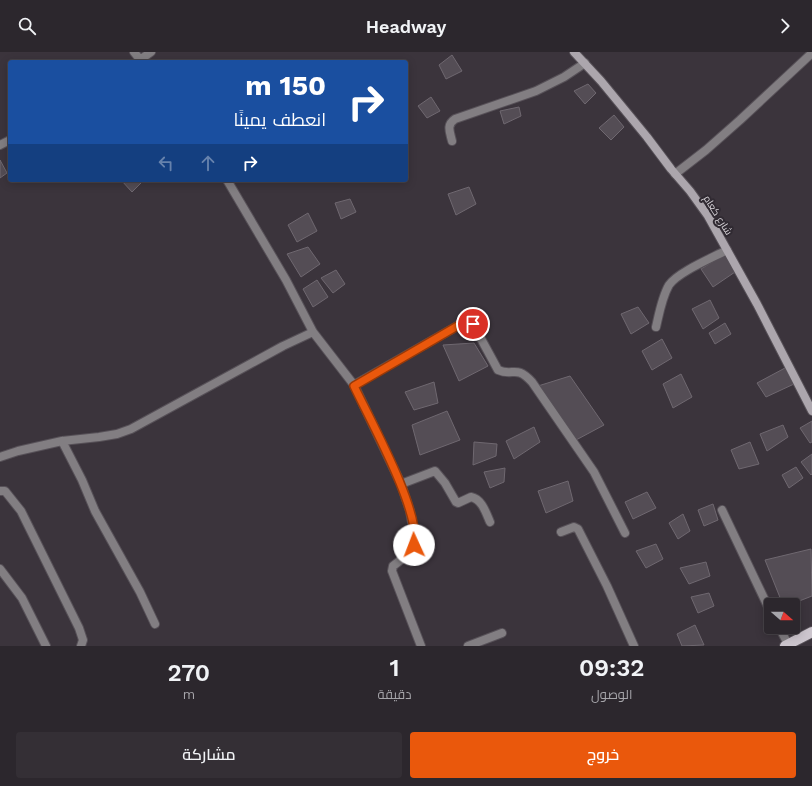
<!DOCTYPE html>
<html lang="ar">
<head>
<meta charset="utf-8">
<style>
	body { margin:0; font-family:"Work Sans",Cairo,sans-serif; background:#342f35; color:#f1f3f6; direction:rtl; height:100vh; display:flex; flex-direction:column; font-size:15px; white-space:nowrap }
	* { box-sizing:border-box; margin:0 }
	p { font-size:13px; color:#a6a5aa }
	.icon { flex:none; width:22px; height:22px; fill:none; stroke:currentColor; stroke-width:2; stroke-linecap:round; stroke-linejoin:round }
	.map { position:relative; height:594px; overflow:hidden; direction:ltr }
	.drawer { display:flex; flex-direction:column; background:#2c272d; flex:1 }
	.drawer>* { flex:none }
	.guide { position:absolute; left:8px; top:8px; width:400px; height:122px; border-radius:4px; box-shadow:0 2px 10px #0003,0 0 0 1px #484449; direction:rtl; background:#1a4fa0; color:#fff; overflow:hidden }
	.needle { width:26px; rotate:110deg }
	.buttons { position:absolute; left:764px; top:546px; display:grid; gap:8px }
	.buttons a { display:grid; place-items:center; width:36px; height:36px; border-radius:4px; background:#2c272d; box-shadow:0 2px 10px #0003,0 0 0 1px #484449; font-size:20px }
	.pin { position:absolute; display:grid; place-items:center; width:34px; height:34px; color:#fff; margin:-17px; border:2px solid #fff; border-radius:50%; box-shadow:0 1px 4px #0007 }
	.me { position:absolute; width:44px; margin:-22px; rotate:358deg; stroke-linejoin:round; filter:drop-shadow(0 0 3px #0008) }
	.turn { display:flex; align-items:center; gap:14px; height:84px; padding:0 16px; font-size:18px }
	.turn .icon { width:52px; height:52px; stroke-width:2.5 }
	.turn b { display:block; font-size:28px; line-height:34px }
	.lanes { display:flex; align-items:center; height:38px; padding:0 16px; background:#0003; justify-content:center; gap:20px; direction:ltr }
	.lanes .off { opacity:.35 }
	.eta { display:flex; justify-content:space-evenly; align-items:center; height:68px; text-align:center }
	.eta b { font-size:24px; font-weight:600; line-height:28px }
	.button { display:flex; gap:8px; margin-top:auto; padding:8px 16px }
	.button a { flex:1; height:46px; border-radius:4px; background:#ea580c; color:#fff; font-size:16px; font-weight:600; line-height:46px; text-align:center }
	.button a+a { background:#342f35; color:#f1f3f6 }
	header { display:flex; justify-content:space-between; align-items:center; height:52px; padding:0 16px; background:#2c272d; font-size:18px; font-weight:600 }
	.map>svg:first-child { display:block }
	.building { fill:#544d55; stroke:#6f6870 }
	.lines { fill:none; stroke-linecap:round; stroke-linejoin:round }
	.street-casing { stroke:#575158; stroke-width:10 }
	.secondary-casing { stroke:#575158; stroke-width:10 }
	.primary-casing { stroke:#575158; stroke-width:12 }
	.street { stroke:#827e82; stroke-width:8 }
	.secondary { stroke:#aca6ad; stroke-width:8 }
	.primary { stroke:#ccc5cd; stroke-width:10 }
	.route-casing { stroke:#983908; stroke-width:10 }
	.route { stroke:#ea580c; stroke-width:7 }
	.labels { text-anchor:middle; dominant-baseline:central; stroke-width:4; stroke-linejoin:round; paint-order:stroke }
	.street-label { font-size:10px; fill:#d7d3d8; stroke:#302a32 }
</style>
</head>
<body>
<header><svg class="icon" aria-label="forward" viewBox="0 0 24 24"><path d="M9 5l7 7-7 7"/></svg>Headway<svg class="icon" aria-label="search" viewBox="0 0 24 24"><circle cx="10" cy="10" r="6"/><path d="M15 15l6 6"/></svg></header>
<div class="map">
<svg width="812" height="594" viewBox="0 0 812 594">
	<rect width="100%" height="100%" fill="#3b343c"/>
	<path class="building" d="M452 3 462 19 446 27 439 13Z
		M588 32 596 41 585 52 574 39Z
		M431 45 440 59 427 66 418 54Z
		M519 55 521 64 504 72 500 59Z
		M614 63 624 75 611 88 599 76Z
		M0 108 7 121 0 126Z
		M121 128H144L132 140Z
		M469 135 476 152 456 163 448 142Z
		M350 147 356 160 341 167 335 151Z
		M308 161 317 179 297 190 288 173Z
		M308 195 320 212 301 225 287 202Z
		M725 202 735 220 713 235 701 217Z
		M336 218 345 232 333 241 321 226Z
		M317 228 328 245 313 255 303 237Z
		M710 248 719 266 703 277 692 257Z
		M638 255 649 271 631 282 621 262Z
		M725 271 731 282 715 292 709 281Z
		M662 287 672 306 652 318 642 299Z
		M474 291 488 314 459 329 443 293Z
		M785 316 794 332 766 345 757 331Z
		M681 322 692 345 673 356 663 332Z
		M570 324 604 373 576 388 538 334Z
		M434 330 438 351 414 358 405 340Z
		M447 359 460 388 420 403 412 373Z
		M812 369V390L810 391 800 376Z
		M783 373 788 385 767 399 760 382Z
		M534 375 540 390 514 407 506 389Z
		M474 390 497 392 496 404 473 413Z
		M750 390 759 412 739 417 731 398Z
		M812 402V422L811 423 801 410Z
		M796 415 803 426 789 436 782 423Z
		M505 416 504 430 490 436 484 420Z
		M568 429 573 449 546 461 538 439Z
		M647 440 656 456 633 467 625 450Z
		M713 452 718 468 704 474 698 458Z
		M683 462 690 479 678 487 669 471Z
		M656 492 663 507 646 516 636 499Z
		M811 497 812 544 789 553H783L765 508Z
		M706 510 710 524 689 532 680 516Z
		M709 541 714 554 698 561 691 545Z
		M695 573 704 593 682 594 677 582Z"/>
	<g class="lines">
		<defs>
			<path id="street" d="M134 0 142 10
				M137 10 151 0
				M452 89C450 80 446 73 455 67L536 39 564 25 585 11
				M0 93 10 88
				M675 122 706 98 740 68 812 1
				M227 128 286 228 313 280 354 333 401 432 410 459 415 488 411 500 393 514 392 519 421 594
				M656 275C659 262 662 245 669 233 678 220 712 206 727 198
				M354 333 466 269 473 272 498 318C514 325 515 312 532 330L594 420 625 481
				M62 389 82 428 95 459 140 540 155 572
				M0 405 18 399 62 389 99 385 117 382 131 377 283 294 313 280
				M401 432 435 419 445 431 456 450 458 451 471 445C482 447 486 461 490 470
				M0 439H5L21 459 79 576 83 588 81 594
				M722 458 771 561
				M561 480 574 475 578 477 607 534 634 594
				M0 517 22 546 46 594
				M779 575 788 592
				M468 594 502 581"/>
			<path id="secondary" d="M574 0 601 29 647 85 671 117 690 139 708 164 757 252 812 359"/>
			<path id="primary" d="M785 594 812 580"/>
		</defs>
		<use href="#street" class="street-casing"/>
		<use href="#secondary" class="secondary-casing"/>
		<use href="#primary" class="primary-casing"/>
		<use href="#street" class="street"/>
		<use href="#secondary" class="secondary"/>
		<use href="#primary" class="primary"/>
	</g>
	<g class="lines">
		<defs>
			<path id="route" d="M414 493C422 461 369 366 354 334L466 269 473 272"/>
		</defs>
		<use href="#route" class="route-casing"/>
		<use href="#route" class="route"/>
	</g>
	<g class="labels">
		<g class="street-label">
			<text transform="translate(718 163) rotate(58)">شارع كعام</text>
		</g>
	</g>
</svg>
<div class="buttons">
<a><svg class="needle" viewBox="-14 -14 28 28"><path d="M0-13l5 13h-10z" fill="#e53935"/><path d="M0 13l5-13h-10z" fill="#a6a5aa"/></svg></a>
</div>
<div class="pin" style="left:473px;top:272px;background:#d93025"><svg class="icon" aria-label="arrive" viewBox="0 0 24 24"><path d="M6 21V4h12l-3 4 3 4H6"/></svg></div>
<svg class="me" style="left:414px;top:493px" viewBox="-20 -20 40 40"><circle r="19" fill="#fff"/><path d="M0-13L10 11 0 6-10 11z" fill="#ea580c"/></svg>
<div class="guide">
<div class="turn"><svg class="icon" aria-label="right" viewBox="0 0 24 24"><path d="M7 20v-9h11M14 6l5 5-5 5"/></svg><div><b>150 m</b>انعطف يمينًا</div></div>
<div class="lanes"><svg class="icon off" aria-label="left" viewBox="0 0 24 24"><path d="M17 20v-9H6M10 6l-5 5 5 5"/></svg><svg class="icon off" aria-label="ahead" viewBox="0 0 24 24"><path d="M12 20V5M6 11l6-6 6 6"/></svg><svg class="icon" aria-label="right" viewBox="0 0 24 24"><path d="M7 20v-9h11M14 6l5 5-5 5"/></svg></div>
</div>
</div>
<section class="drawer">
<div class="eta">
<div><b>09:32</b><p>الوصول</p></div>
<div><b>1</b><p>دقيقة</p></div>
<div><b>270</b><p>m</p></div>
</div>
<div class="button"><a>خروج</a><a>مشاركة</a></div>
</section>
</body>
</html>
